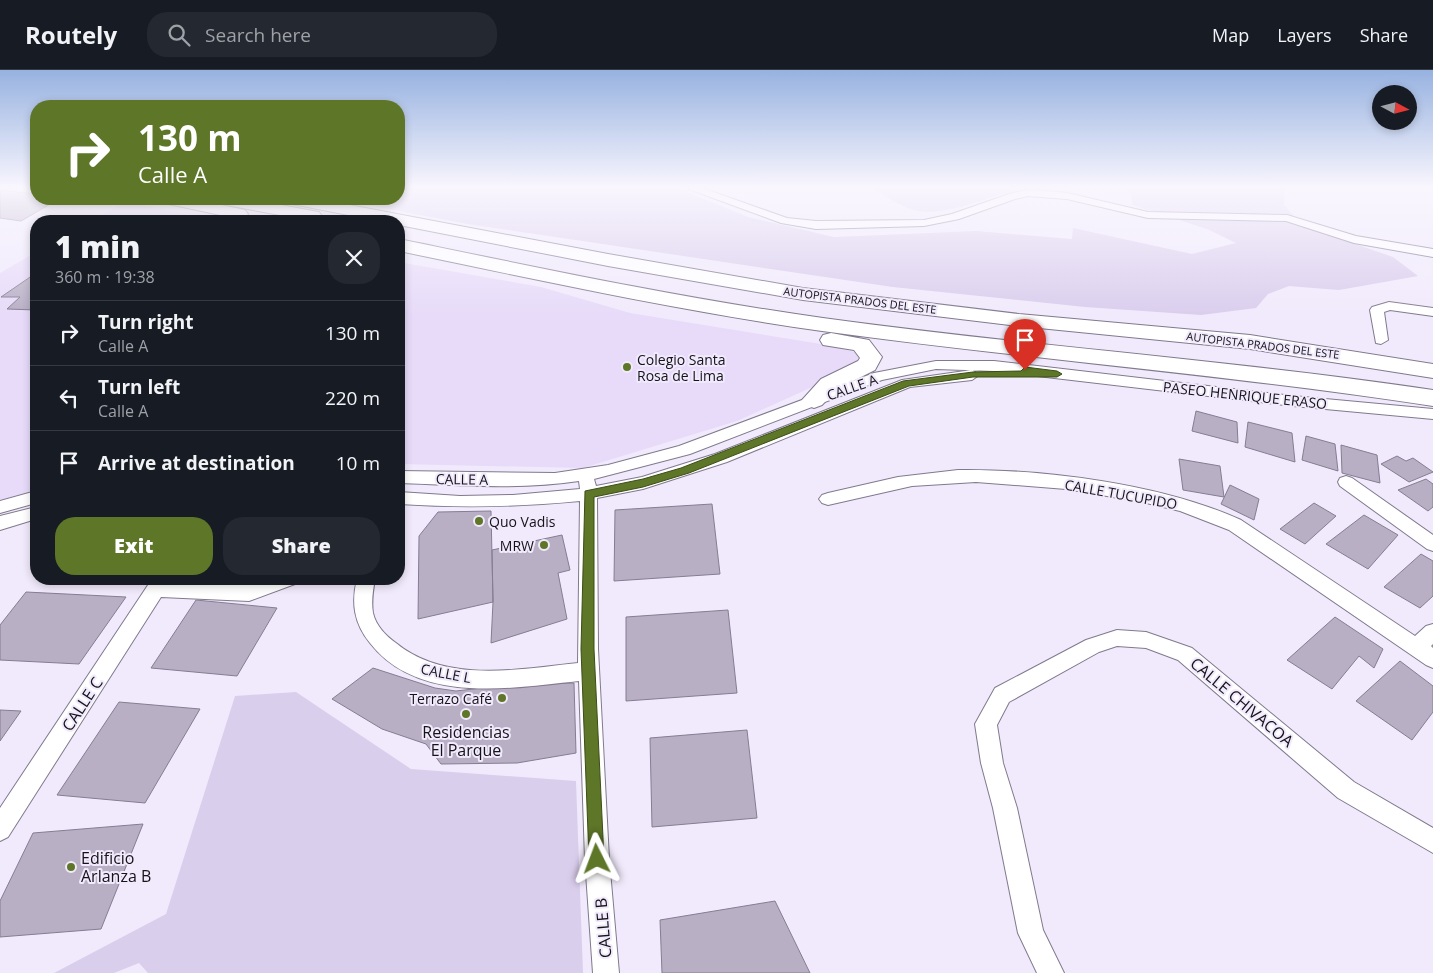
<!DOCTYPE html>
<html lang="en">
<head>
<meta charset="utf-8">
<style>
	body { margin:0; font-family:"Open Sans",sans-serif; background:#242831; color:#f1f3f6; height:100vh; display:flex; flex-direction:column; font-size:19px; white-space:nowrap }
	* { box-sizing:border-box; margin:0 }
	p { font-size:16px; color:#9ea1a6 }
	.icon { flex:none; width:28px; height:28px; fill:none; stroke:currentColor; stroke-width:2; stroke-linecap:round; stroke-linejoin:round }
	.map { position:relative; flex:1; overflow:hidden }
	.details { position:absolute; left:30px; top:145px; width:375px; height:370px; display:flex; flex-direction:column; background:#171b24; border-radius:20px; box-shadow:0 2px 8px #0003 }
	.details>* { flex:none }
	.banner { position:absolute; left:30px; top:30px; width:375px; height:105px; border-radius:20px; box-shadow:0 2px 8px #0003; background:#5e7627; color:#fff; overflow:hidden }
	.needle { width:32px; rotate:97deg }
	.tools { position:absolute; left:1372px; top:15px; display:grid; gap:10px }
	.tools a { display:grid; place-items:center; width:45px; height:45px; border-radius:50%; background:#171b24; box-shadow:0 2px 8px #0003; font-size:25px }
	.pin { position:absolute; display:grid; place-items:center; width:42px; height:42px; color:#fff; margin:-51px -21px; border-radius:50% 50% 50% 0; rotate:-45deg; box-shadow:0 0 5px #0007 }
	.pin .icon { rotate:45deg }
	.me { position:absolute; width:55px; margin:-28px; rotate:357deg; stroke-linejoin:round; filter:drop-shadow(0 0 4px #0008) }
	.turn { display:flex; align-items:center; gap:18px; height:105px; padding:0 25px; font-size:22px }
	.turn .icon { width:65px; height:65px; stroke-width:2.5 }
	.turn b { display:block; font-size:35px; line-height:42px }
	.round { display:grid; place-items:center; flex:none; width:52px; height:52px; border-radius:20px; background:#242831 }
	.headline { display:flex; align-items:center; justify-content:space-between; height:85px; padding:0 25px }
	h1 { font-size:30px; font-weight:800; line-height:38px }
	.button { display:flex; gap:10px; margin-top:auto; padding:10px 25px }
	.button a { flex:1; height:58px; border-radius:20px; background:#5e7627; color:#fff; font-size:20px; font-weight:800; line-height:58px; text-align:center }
	.button a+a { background:#242831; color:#f1f3f6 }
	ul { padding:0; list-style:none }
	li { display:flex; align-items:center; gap:15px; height:65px; padding:0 25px; border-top:1px solid #363941 }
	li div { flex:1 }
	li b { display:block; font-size:19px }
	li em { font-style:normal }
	header { display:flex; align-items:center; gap:30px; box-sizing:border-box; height:70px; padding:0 25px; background:#171b24; border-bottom:1px solid #363941 }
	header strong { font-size:24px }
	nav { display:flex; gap:28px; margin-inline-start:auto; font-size:18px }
	.search { width:350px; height:45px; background:#242831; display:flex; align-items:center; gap:12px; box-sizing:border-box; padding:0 18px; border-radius:20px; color:#9ea1a6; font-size:19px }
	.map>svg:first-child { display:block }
	.built { fill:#e7dbf9 }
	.green { fill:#daceed }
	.building { fill:#b8afc5; stroke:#857d91 }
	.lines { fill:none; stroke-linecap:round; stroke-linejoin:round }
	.street-casing { stroke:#81798d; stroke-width:2 }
	.highway-casing { stroke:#81798d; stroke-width:2 }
	.street { fill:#fff; fill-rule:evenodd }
	.highway { fill:#fff; fill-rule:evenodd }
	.route { fill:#5e7627; stroke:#3d4d19 }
	.poi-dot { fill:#5e7627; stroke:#f1eafc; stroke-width:2 }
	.labels { text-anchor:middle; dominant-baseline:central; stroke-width:4; stroke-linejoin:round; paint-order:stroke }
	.far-street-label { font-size:11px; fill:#151219; stroke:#f1eafc }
	.poi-label { font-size:14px; fill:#151219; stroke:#f1eafc; text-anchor:start }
	.street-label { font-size:14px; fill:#151219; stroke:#f1eafc }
	.near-street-label { font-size:16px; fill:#151219; stroke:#f1eafc }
	.near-poi-label { font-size:16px; fill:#151219; stroke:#f1eafc }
</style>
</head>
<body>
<header>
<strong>Routely</strong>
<div class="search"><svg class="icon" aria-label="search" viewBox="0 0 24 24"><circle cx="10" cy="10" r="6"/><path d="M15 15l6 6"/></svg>Search here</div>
<nav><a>Map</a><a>Layers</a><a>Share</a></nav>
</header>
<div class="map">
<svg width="1433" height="903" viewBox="0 0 1433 903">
	<rect width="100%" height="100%" fill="#f1eafc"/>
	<path class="built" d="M127 131 213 151H91Z
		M36 182V422L0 433V203Z
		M399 192 541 217 630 243 827 275 859 283 861 295 737 351 583 398 399 394Z"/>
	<path class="green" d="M399 118H677L748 147 834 167 976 161 1072 169 1073 158 1192 184 1236 173 1207 159 1133 135 1129 118H1285L1284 135 1303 156 1393 187 1418 206 1339 220 1289 216 1268 224 1256 238 1201 245 1085 237 893 217 467 154 337 129H399Z
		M873 118H1021C992 126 947 146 919 141 902 138 887 127 873 118Z
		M296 622 411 699 576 711 583 903H148L139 893 114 903H54L166 844 235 626Z"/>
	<path class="building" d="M0 120 36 124V129H59L21 151 0 148Z
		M36 203V240L7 239 20 227H1Z
		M1196 341 1237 352 1238 373 1192 361Z
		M1248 352 1292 363 1295 392 1245 377Z
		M1306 366 1335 374 1338 401 1302 390Z
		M1341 375 1377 385 1380 413 1342 403Z
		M1397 386 1406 391 1413 388 1433 402 1409 412 1381 394Z
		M1179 389 1220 396 1224 427 1183 420Z
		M1426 409 1433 414V437L1428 441 1398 420Z
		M1230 415 1259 429 1254 450 1221 434Z
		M1314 433 1336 446 1305 474 1280 459Z
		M712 434 720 504 614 511 615 440Z
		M491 441 493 532 418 549 419 466 438 442Z
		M1364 445 1398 465 1368 499 1326 474Z
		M562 465 570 500 558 503 567 549 491 573 493 532 492 480Z
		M1421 484 1433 491V526L1420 538 1384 517Z
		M26 522 126 527 79 594 0 590V555Z
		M196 530 277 538 237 606 151 598Z
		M728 540 737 623 626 631V547Z
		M1335 547 1383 579 1374 598 1359 586 1332 619 1287 590Z
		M1400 591 1433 616V642L1412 670 1356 631Z
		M373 598 435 618 456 621 507 615 574 613 576 683 517 693 441 694 426 674 382 659 332 629Z
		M119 632 200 639 145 733 57 725Z
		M0 640 21 641 0 671Z
		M747 660 757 748 652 757 650 668Z
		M143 754 101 859 0 867V831L33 763Z
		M775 831 810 903H662L660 850Z"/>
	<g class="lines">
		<defs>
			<path id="street" d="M686 118H702L787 148 816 151 924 150 952 144 1012 123 1028 120 1048 121 1067 123 1148 142 1287 145 1356 166 1433 179V187L1354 173 1286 151 1148 148 1067 129 1028 126 1015 129 959 149 924 156 816 159 781 153Z
				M1389 232 1433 238V246L1390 240 1384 242 1388 270 1381 274 1376 273 1370 240 1372 237Z
				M936 291H994L1293 326 1433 339V349L1293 336 994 301 936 299 882 310 690 384 594 409 596 416 642 407 715 384 902 310 972 300 979 305 972 310 910 317 727 392 643 419 597 428 598 579 609 789 619 903H593L585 789 579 611C512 618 418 635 370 573 354 553 351 533 357 509H375C373 520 371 531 373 543 376 556 386 566 396 573 446 614 519 599 578 593L580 431C517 437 462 438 399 434V422L460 426 513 425 580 419 579 411C520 420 459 415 399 413V401L555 403 608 395 679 376 874 303Z
				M958 400C1045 399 1162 414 1241 450L1415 566 1426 556 1433 554V574L1431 576 1433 578V598L1426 595 1229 460 1180 441 1142 432 1066 419 976 412 912 416 828 435 822 433 819 429 822 425 828 423 898 407Z
				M1346 406 1352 408 1433 465V481L1427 479 1340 416 1338 412 1340 408Z
				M36 421V433L0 443V431Z
				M36 437V449L0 460V446Z
				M152 509H171L170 512 249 515 269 509H297L295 514 249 531 161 527 8 767 0 771V738Z
				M1117 560 1146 562 1192 578 1354 712 1433 758V783L1338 728 1178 590 1146 578 1117 576 1099 582 1009 632 997 655 1003 693 1017 738 1043 860 1064 903H1037L1018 863 993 738 981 693 975 654 995 618 1086 570Z"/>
			<path id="highway" d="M161 129H193L245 140 248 144 245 148 239 149 164 133Z
				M212 129H248L313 141 319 142 322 146 319 150 312 151 221 134 215 133Z
				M283 129H318L608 184 803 218 1019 244 1250 265 1433 294V308L1250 279 1019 256 803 230 608 196 399 155V151H379L292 134 286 133Z
				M399 169C540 198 680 228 823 248 1026 276 1230 290 1433 320V336C1230 305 1026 289 822 261 680 241 539 210 399 181Z
				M831 263 869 270 882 287 875 300 837 319 822 335 814 338 806 335 802 330 821 309 858 291 860 288 854 280 823 275 820 270 823 265Z"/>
		</defs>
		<use href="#street" class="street-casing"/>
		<use href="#highway" class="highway-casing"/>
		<use href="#street" class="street"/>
		<use href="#highway" class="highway"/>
	</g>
	<linearGradient id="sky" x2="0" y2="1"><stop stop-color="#97b2e0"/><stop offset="0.48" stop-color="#f9f6fe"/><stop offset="1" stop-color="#f9f6fe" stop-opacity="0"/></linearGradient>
	<rect width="1433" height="245" fill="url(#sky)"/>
	<path class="route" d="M1025 297 1057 301 1062 304 1057 307H973L909 316 689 403 643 417 594 427V579L604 789 602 794 597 796 591 794 589 789 581 579 585 421 643 409 681 398 903 311 973 302 1021 301Z"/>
	<g class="poi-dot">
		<circle cx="627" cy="297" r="5"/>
		<circle cx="479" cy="451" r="5"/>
		<circle cx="544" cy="475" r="5"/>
		<circle cx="502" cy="628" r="5"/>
		<circle cx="466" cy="644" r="5"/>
		<circle cx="71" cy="797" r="5"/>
	</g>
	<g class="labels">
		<g class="far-street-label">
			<text transform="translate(860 230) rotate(7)">AUTOPISTA PRADOS DEL ESTE</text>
			<text transform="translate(1263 275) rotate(7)">AUTOPISTA PRADOS DEL ESTE</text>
		</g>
		<g class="poi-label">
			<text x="637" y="289">Colegio Santa<tspan x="637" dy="16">Rosa de Lima</tspan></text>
			<text x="489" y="451">Quo Vadis</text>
			<text x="534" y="475" text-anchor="end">MRW</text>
			<text x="492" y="628" text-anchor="end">Terrazo Café</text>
		</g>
		<g class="street-label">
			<text transform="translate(852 317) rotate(-19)">CALLE A</text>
			<text transform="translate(1245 325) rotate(6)">PASEO HENRIQUE ERASO</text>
			<text transform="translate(462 409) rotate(1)">CALLE A</text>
			<text transform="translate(1121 424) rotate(10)">CALLE TUCUPIDO</text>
			<text transform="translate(446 603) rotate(11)">CALLE L</text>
		</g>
		<g class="near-street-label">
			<text transform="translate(1242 632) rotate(40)">CALLE CHIVACOA</text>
			<text transform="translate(82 634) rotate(-57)">CALLE C</text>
			<text transform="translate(603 858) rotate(-95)">CALLE B</text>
		</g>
		<g class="near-poi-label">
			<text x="466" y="662">Residencias<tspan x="466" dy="18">El Parque</tspan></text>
			<text x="81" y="788" text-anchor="start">Edificio<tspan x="81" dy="18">Arlanza B</tspan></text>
		</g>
	</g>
</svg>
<div class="tools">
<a><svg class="needle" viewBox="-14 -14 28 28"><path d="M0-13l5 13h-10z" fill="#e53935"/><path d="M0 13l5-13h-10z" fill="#9ea1a6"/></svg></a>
</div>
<div class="pin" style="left:1025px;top:300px;background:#d93025"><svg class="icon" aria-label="arrive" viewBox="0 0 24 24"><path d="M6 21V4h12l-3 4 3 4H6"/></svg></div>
<svg class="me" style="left:597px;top:789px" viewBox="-20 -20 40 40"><path d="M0-17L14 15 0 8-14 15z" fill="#5e7627" stroke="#fff" stroke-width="4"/></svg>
<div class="banner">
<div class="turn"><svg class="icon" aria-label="right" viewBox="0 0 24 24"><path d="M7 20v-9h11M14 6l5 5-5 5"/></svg><div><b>130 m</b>Calle A</div></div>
</div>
<section class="details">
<div class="headline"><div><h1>1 min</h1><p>360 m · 19:38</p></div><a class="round"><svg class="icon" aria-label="close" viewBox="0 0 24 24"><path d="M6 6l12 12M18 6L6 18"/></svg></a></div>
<ul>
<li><svg class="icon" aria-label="right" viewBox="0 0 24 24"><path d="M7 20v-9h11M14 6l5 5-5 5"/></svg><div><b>Turn right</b><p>Calle A</p></div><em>130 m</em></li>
<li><svg class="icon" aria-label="left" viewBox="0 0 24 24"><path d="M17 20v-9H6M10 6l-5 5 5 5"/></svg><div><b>Turn left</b><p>Calle A</p></div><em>220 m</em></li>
<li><svg class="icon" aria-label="arrive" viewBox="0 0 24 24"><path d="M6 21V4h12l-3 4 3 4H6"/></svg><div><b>Arrive at destination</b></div><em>10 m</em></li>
</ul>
<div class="button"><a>Exit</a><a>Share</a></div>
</section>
</div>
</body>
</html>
